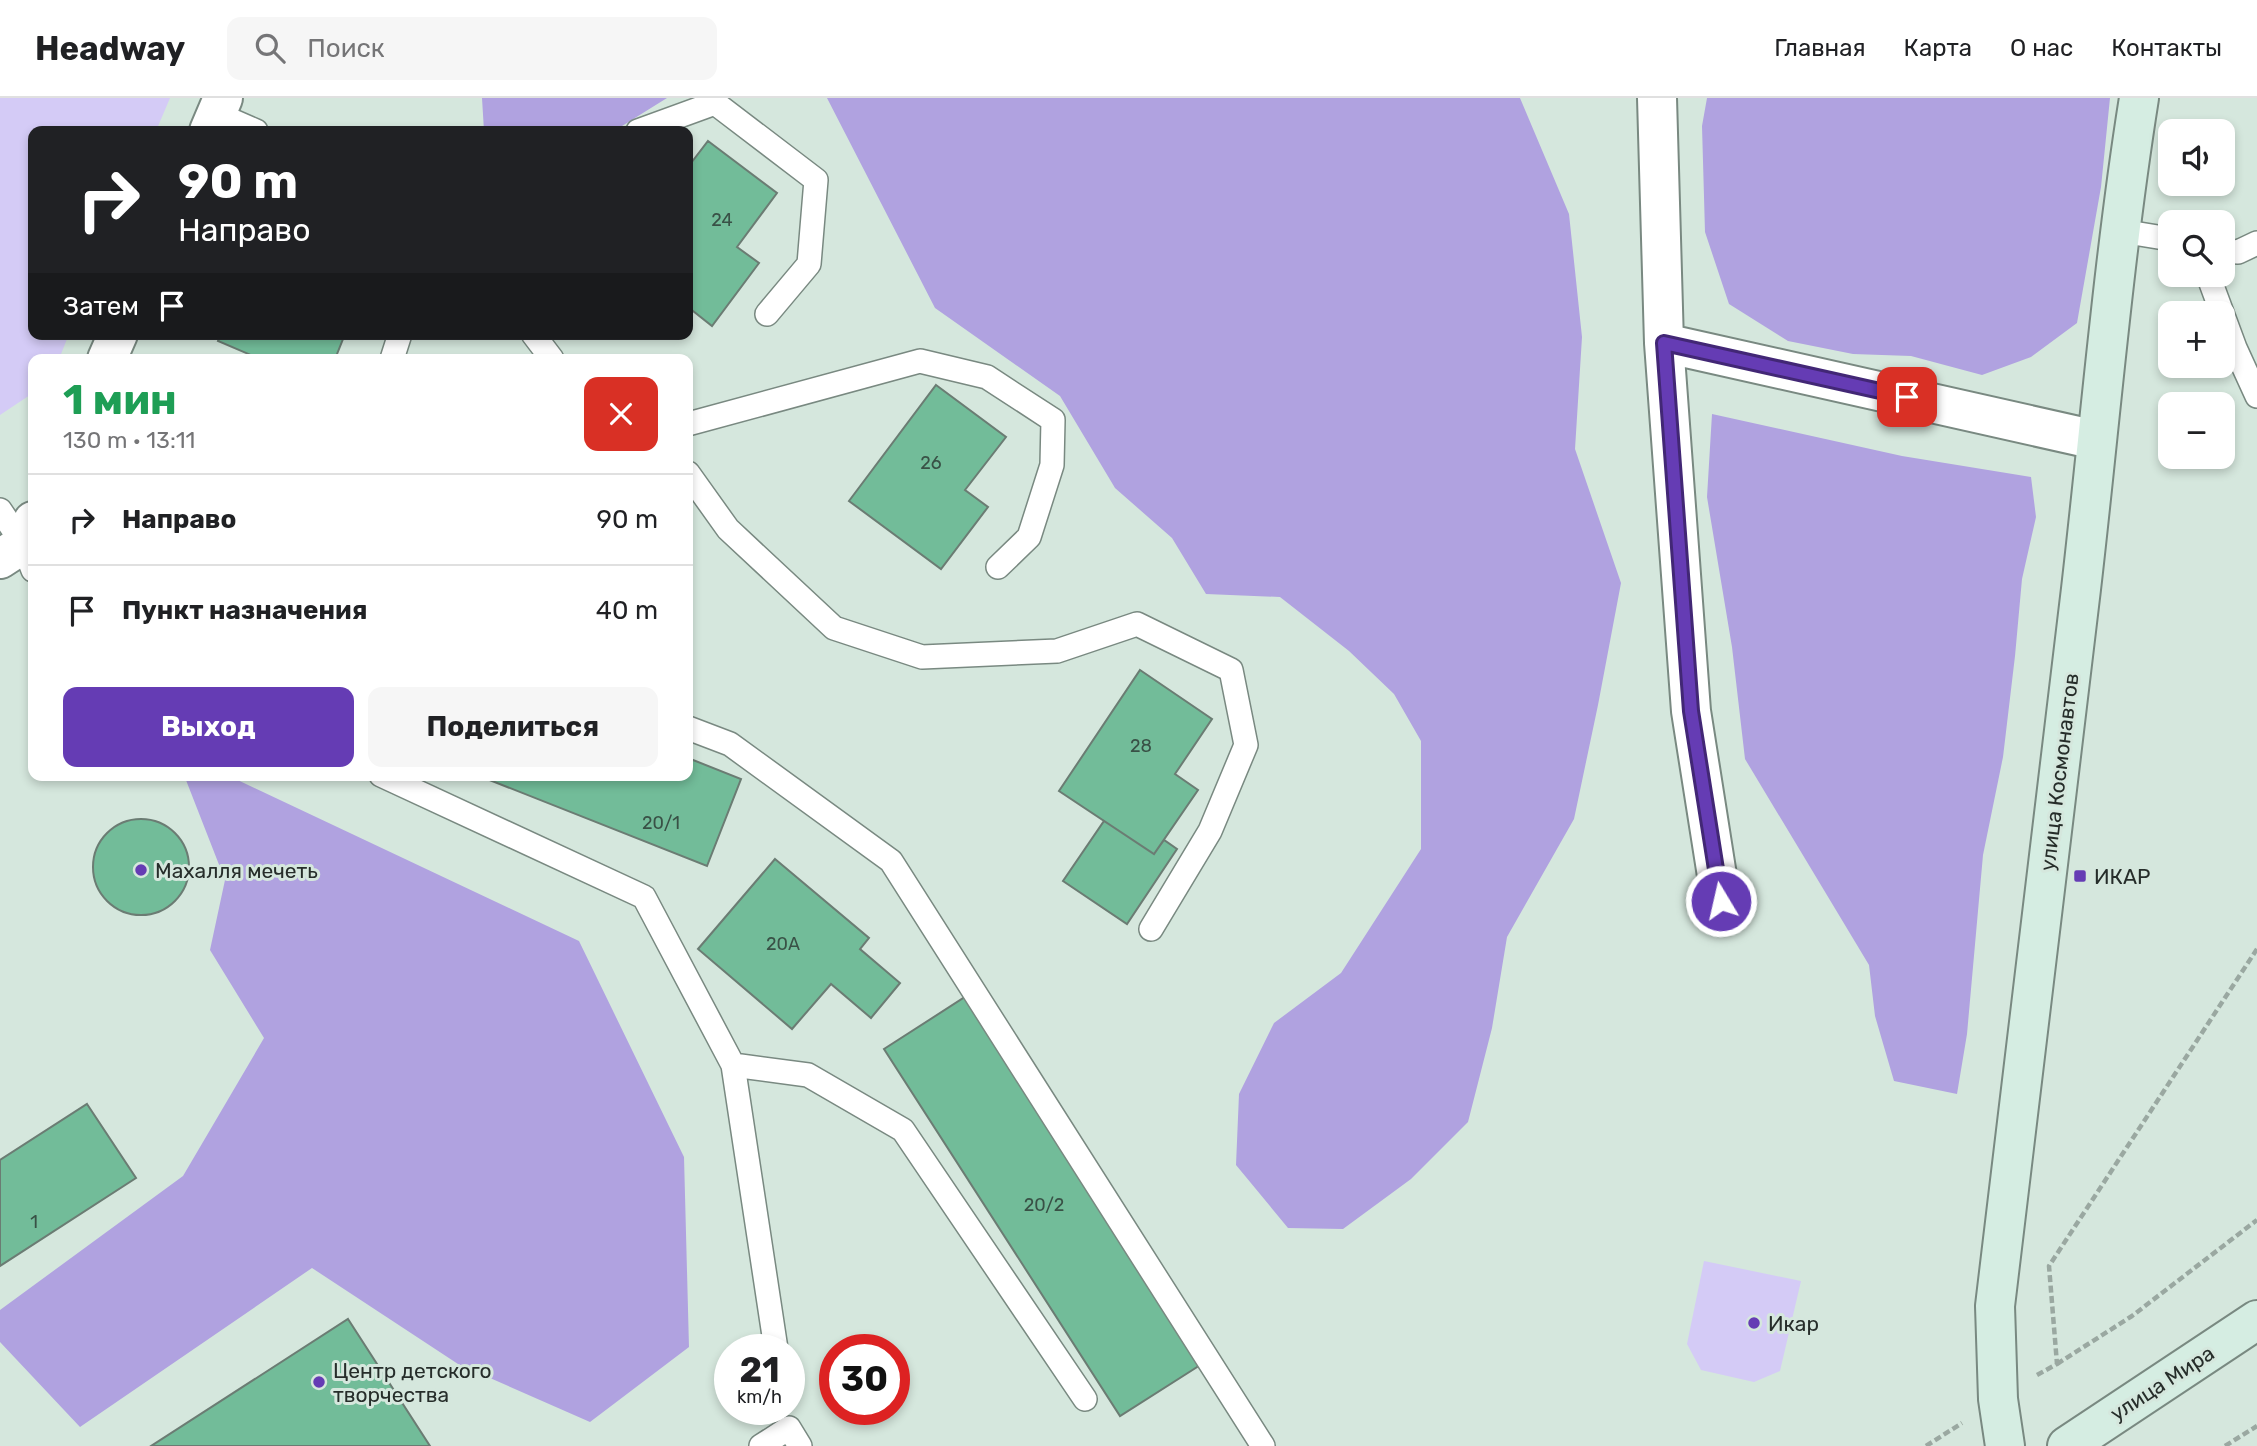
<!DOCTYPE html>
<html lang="ru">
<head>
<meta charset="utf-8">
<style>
	body { margin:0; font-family:Rubik,sans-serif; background:#f6f6f6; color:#202124; height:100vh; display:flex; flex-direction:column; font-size:26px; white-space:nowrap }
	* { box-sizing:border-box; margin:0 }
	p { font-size:23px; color:#757577 }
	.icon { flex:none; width:38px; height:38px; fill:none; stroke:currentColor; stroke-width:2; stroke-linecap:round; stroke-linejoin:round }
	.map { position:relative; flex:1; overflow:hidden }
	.side { position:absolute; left:28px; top:256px; width:665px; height:427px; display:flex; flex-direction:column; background:#fff; border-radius:14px; box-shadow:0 4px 10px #0003 }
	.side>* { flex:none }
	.top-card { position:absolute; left:28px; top:28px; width:665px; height:214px; border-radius:14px; box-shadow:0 4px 10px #0003; background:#202124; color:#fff; overflow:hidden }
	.fabs { position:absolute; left:2158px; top:21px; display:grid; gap:14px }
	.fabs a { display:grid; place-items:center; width:77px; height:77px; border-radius:14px; background:#fff; box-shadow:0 4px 10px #0003; font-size:35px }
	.speed { position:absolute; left:714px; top:1236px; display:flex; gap:14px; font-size:35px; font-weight:700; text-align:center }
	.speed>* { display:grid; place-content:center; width:91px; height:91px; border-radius:50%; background:#fff; box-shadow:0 4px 10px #0003; line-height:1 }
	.speed small { font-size:18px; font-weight:400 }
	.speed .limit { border:10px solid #d22; background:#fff; color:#111 }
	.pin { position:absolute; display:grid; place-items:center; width:60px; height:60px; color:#fff; margin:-30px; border-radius:14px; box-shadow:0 4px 10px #0006 }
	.me { position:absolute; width:77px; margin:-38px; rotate:351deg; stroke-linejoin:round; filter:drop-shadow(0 0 5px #0008) }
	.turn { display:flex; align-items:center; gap:24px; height:147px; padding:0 35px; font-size:32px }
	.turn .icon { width:91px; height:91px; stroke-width:2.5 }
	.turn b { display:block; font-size:49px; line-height:60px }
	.then { display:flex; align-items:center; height:66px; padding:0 35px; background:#0003; gap:14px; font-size:26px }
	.round { display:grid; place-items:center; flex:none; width:74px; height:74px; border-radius:14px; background:#f6f6f6 }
	.summary { display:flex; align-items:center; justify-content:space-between; height:119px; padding:0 35px }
	h1 { font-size:42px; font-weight:700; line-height:52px; color:#1e9e55 }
	.action { display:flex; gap:14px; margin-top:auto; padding:14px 35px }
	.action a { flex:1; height:80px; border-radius:14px; background:#653cb4; color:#fff; font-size:28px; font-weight:700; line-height:80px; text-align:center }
	.action a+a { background:#f6f6f6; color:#202124 }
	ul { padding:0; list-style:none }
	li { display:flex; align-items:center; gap:21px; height:91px; padding:0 35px; border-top:2px solid #e0e0e0 }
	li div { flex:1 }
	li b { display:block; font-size:26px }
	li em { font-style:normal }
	header { display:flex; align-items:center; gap:42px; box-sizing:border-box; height:98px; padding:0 35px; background:#fff; border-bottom:2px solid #e0e0e0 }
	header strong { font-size:33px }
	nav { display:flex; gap:38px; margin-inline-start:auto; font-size:24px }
	.search { width:490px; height:63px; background:#f6f6f6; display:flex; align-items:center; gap:18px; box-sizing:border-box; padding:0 24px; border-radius:14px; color:#757577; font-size:26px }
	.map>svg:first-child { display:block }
	.green { fill:#d4cbf6 }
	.forest { fill:#b0a2e0 }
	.building { fill:#72bc99; stroke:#6b7c73; stroke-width:2 }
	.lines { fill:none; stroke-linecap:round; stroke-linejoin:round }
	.lane-casing { stroke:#798981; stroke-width:26 }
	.street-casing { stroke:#798981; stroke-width:42 }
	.secondary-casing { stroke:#798981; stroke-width:42 }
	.path { stroke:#9aa8a1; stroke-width:4.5; stroke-dasharray:7 3.5; stroke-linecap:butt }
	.lane { stroke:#fff; stroke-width:23 }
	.street { stroke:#fff; stroke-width:38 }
	.secondary { stroke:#d5ede2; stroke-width:38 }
	.route-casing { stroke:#422775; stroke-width:18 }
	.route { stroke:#653cb4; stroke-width:12 }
	.poi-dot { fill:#653cb4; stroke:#d5e7dd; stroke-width:2.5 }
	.labels { text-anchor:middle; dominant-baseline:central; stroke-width:6; stroke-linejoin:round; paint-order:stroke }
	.number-label { font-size:18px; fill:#395146 }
	.street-label { font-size:21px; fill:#262d2a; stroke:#d5e7dd }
	.poi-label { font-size:21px; fill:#262d2a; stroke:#d5e7dd; text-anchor:start }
</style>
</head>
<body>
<header>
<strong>Headway</strong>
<div class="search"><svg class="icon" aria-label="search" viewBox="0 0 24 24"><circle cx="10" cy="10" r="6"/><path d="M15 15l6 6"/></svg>Поиск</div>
<nav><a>Главная</a><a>Карта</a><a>О нас</a><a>Контакты</a></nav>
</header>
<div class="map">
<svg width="2257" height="1348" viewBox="0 0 2257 1348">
	<rect width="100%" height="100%" fill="#d5e7dd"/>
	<path class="green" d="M0 0H170L156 33H33V236H69L59 261H33V295L0 317Z
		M1704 1163 1801 1183 1780 1273 1754 1284 1701 1272 1687 1246Z"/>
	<path class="forest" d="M482 0H667L614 33H484Z
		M827 0H1520L1569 116 1582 239 1575 351 1621 485 1598 607 1574 721 1507 839 1492 930 1468 1024 1411 1081 1343 1131 1288 1130 1236 1067 1239 996 1274 925 1341 875 1421 751V643L1394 596 1349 553 1280 499 1206 496 1172 440 1115 390 1060 298 935 210Z
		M1707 0H2110L2101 89 2077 225 2031 259 1982 277 1911 258 1853 256 1788 243 1729 206 1705 134 1702 28Z
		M1712 316 1902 358 2031 379 2036 419 2022 481 2015 558 2003 659 1983 757 1967 936 1957 996 1894 983 1875 918 1869 867 1745 661 1732 549 1707 399Z
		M184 677H227L579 843 684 1059 689 1249 590 1324 458 1266 312 1170 80 1329 0 1244V1212L183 1078 264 940 210 852 225 782Z"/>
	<path class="building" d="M708 43 777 95 737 149 759 165 712 228 688 209V69Z
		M221 236H345L335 261H260L218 243Z
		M936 287 1006 339 965 392 988 409 941 471 849 403Z
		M1140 572 1212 621 1175 676 1198 692 1154 756 1059 693Z
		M688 660 741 681 707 768 477 677H688Z
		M93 769a48 48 0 1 1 96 0a48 48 0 1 1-96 0Z
		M1104 723 1154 756 1164 742 1177 751 1127 826 1063 783Z
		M775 761 869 840 860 851 900 885 871 920 831 886 792 931 698 851Z
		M968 897 1205 1264 1120 1318 884 951Z
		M87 1006 136 1080 0 1168V1062Z
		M348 1221 430 1348H151Z"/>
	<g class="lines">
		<defs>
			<path id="lane" d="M217 16 256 33
				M638 33 715 5 816 82 809 166 767 216
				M2121 133 2170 141
				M2222 153 2238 154 2257 145
				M2208 177 2235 250 2257 298
				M533 236 552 261
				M392 261 400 236
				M688 326 920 263 987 279 1053 322 1052 367 1029 439 998 469
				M688 375 728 431 834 530 922 559 1057 553 1137 526 1231 572 1246 647 1210 733 1151 831
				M0 412 23 446 33 472
				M688 630 730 646 891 763 1263 1348
				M381 677 644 799 733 967 776 1251
				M733 967 808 977 903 1032 1085 1301
				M761 1348 789 1330 800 1348"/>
			<path id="street" d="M1657 0 1664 245 1691 613 1721 803
				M209 33 223 0
				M1664 245 2096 342
				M107 261 118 236
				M0 461 23 446 33 423"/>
			<path id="secondary" d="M2005 1348 1998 1301 1995 1208C2024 969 2053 730 2081 491 2100 327 2113 163 2139 0
				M2067 1348 2257 1222"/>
		</defs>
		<use href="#lane" class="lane-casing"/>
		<use href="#street" class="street-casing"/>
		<use href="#secondary" class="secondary-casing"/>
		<path class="path" d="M2057 1266 2132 1218 2257 1122
			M2037 1277 2057 1266 2049 1168 2257 851
			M1926 1348 1962 1325
			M2225 1348 2257 1328"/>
		<use href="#lane" class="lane"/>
		<use href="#street" class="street"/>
		<use href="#secondary" class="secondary"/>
	</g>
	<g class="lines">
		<defs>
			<path id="route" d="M1721 803 1691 613 1664 245 1907 299"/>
		</defs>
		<use href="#route" class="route-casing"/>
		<use href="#route" class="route"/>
	</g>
	<g class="poi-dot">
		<circle cx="141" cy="772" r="7"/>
		<rect x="2073" y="771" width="14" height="14" rx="3.5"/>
		<circle cx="1754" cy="1225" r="7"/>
		<circle cx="319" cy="1284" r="7"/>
	</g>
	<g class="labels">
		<g class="number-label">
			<text x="722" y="122">24</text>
			<text x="931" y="365">26</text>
			<text x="1141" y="648">28</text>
			<text x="661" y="725">20/1</text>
			<text x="783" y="846">20А</text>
			<text x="1044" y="1107">20/2</text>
			<text x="34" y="1124">1</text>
		</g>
		<g class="street-label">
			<text transform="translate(2059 674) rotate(-83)">улица Космонавтов</text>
			<text transform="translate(2162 1285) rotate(-33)">улица Мира</text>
		</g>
		<g class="poi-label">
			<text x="155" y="772">Махалля мечеть</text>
			<text x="2094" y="778">ИКАР</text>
			<text x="1768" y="1225">Икар</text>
			<text x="333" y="1272">Центр детского<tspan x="333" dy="24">творчества</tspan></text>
		</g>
	</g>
</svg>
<div class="fabs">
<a><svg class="icon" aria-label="sound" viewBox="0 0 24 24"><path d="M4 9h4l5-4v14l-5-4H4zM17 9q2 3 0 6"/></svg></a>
<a><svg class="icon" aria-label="search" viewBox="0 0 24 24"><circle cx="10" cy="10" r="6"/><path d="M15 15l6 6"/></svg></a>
<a>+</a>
<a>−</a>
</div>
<div class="speed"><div>21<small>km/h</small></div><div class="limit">30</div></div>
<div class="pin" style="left:1907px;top:299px;background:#d93025"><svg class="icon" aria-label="arrive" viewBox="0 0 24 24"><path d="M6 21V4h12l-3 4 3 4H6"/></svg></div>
<svg class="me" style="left:1721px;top:803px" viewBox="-20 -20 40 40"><circle r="17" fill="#653cb4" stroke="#fff" stroke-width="3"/><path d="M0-11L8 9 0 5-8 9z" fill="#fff"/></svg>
<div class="top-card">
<div class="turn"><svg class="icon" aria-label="right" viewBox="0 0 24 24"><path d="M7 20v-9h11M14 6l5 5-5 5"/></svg><div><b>90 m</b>Направо</div></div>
<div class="then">Затем<svg class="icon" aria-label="arrive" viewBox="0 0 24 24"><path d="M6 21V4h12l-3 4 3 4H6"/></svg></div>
</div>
<section class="side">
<div class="summary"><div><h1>1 мин</h1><p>130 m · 13:11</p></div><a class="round" style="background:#d93025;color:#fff"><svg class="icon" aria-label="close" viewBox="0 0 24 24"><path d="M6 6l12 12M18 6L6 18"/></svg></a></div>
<ul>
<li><svg class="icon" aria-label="right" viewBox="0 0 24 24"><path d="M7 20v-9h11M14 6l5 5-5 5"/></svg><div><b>Направо</b></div><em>90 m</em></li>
<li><svg class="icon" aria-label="arrive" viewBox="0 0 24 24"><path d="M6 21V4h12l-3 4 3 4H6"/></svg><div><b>Пункт назначения</b></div><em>40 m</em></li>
</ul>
<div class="action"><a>Выход</a><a>Поделиться</a></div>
</section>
</div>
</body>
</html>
